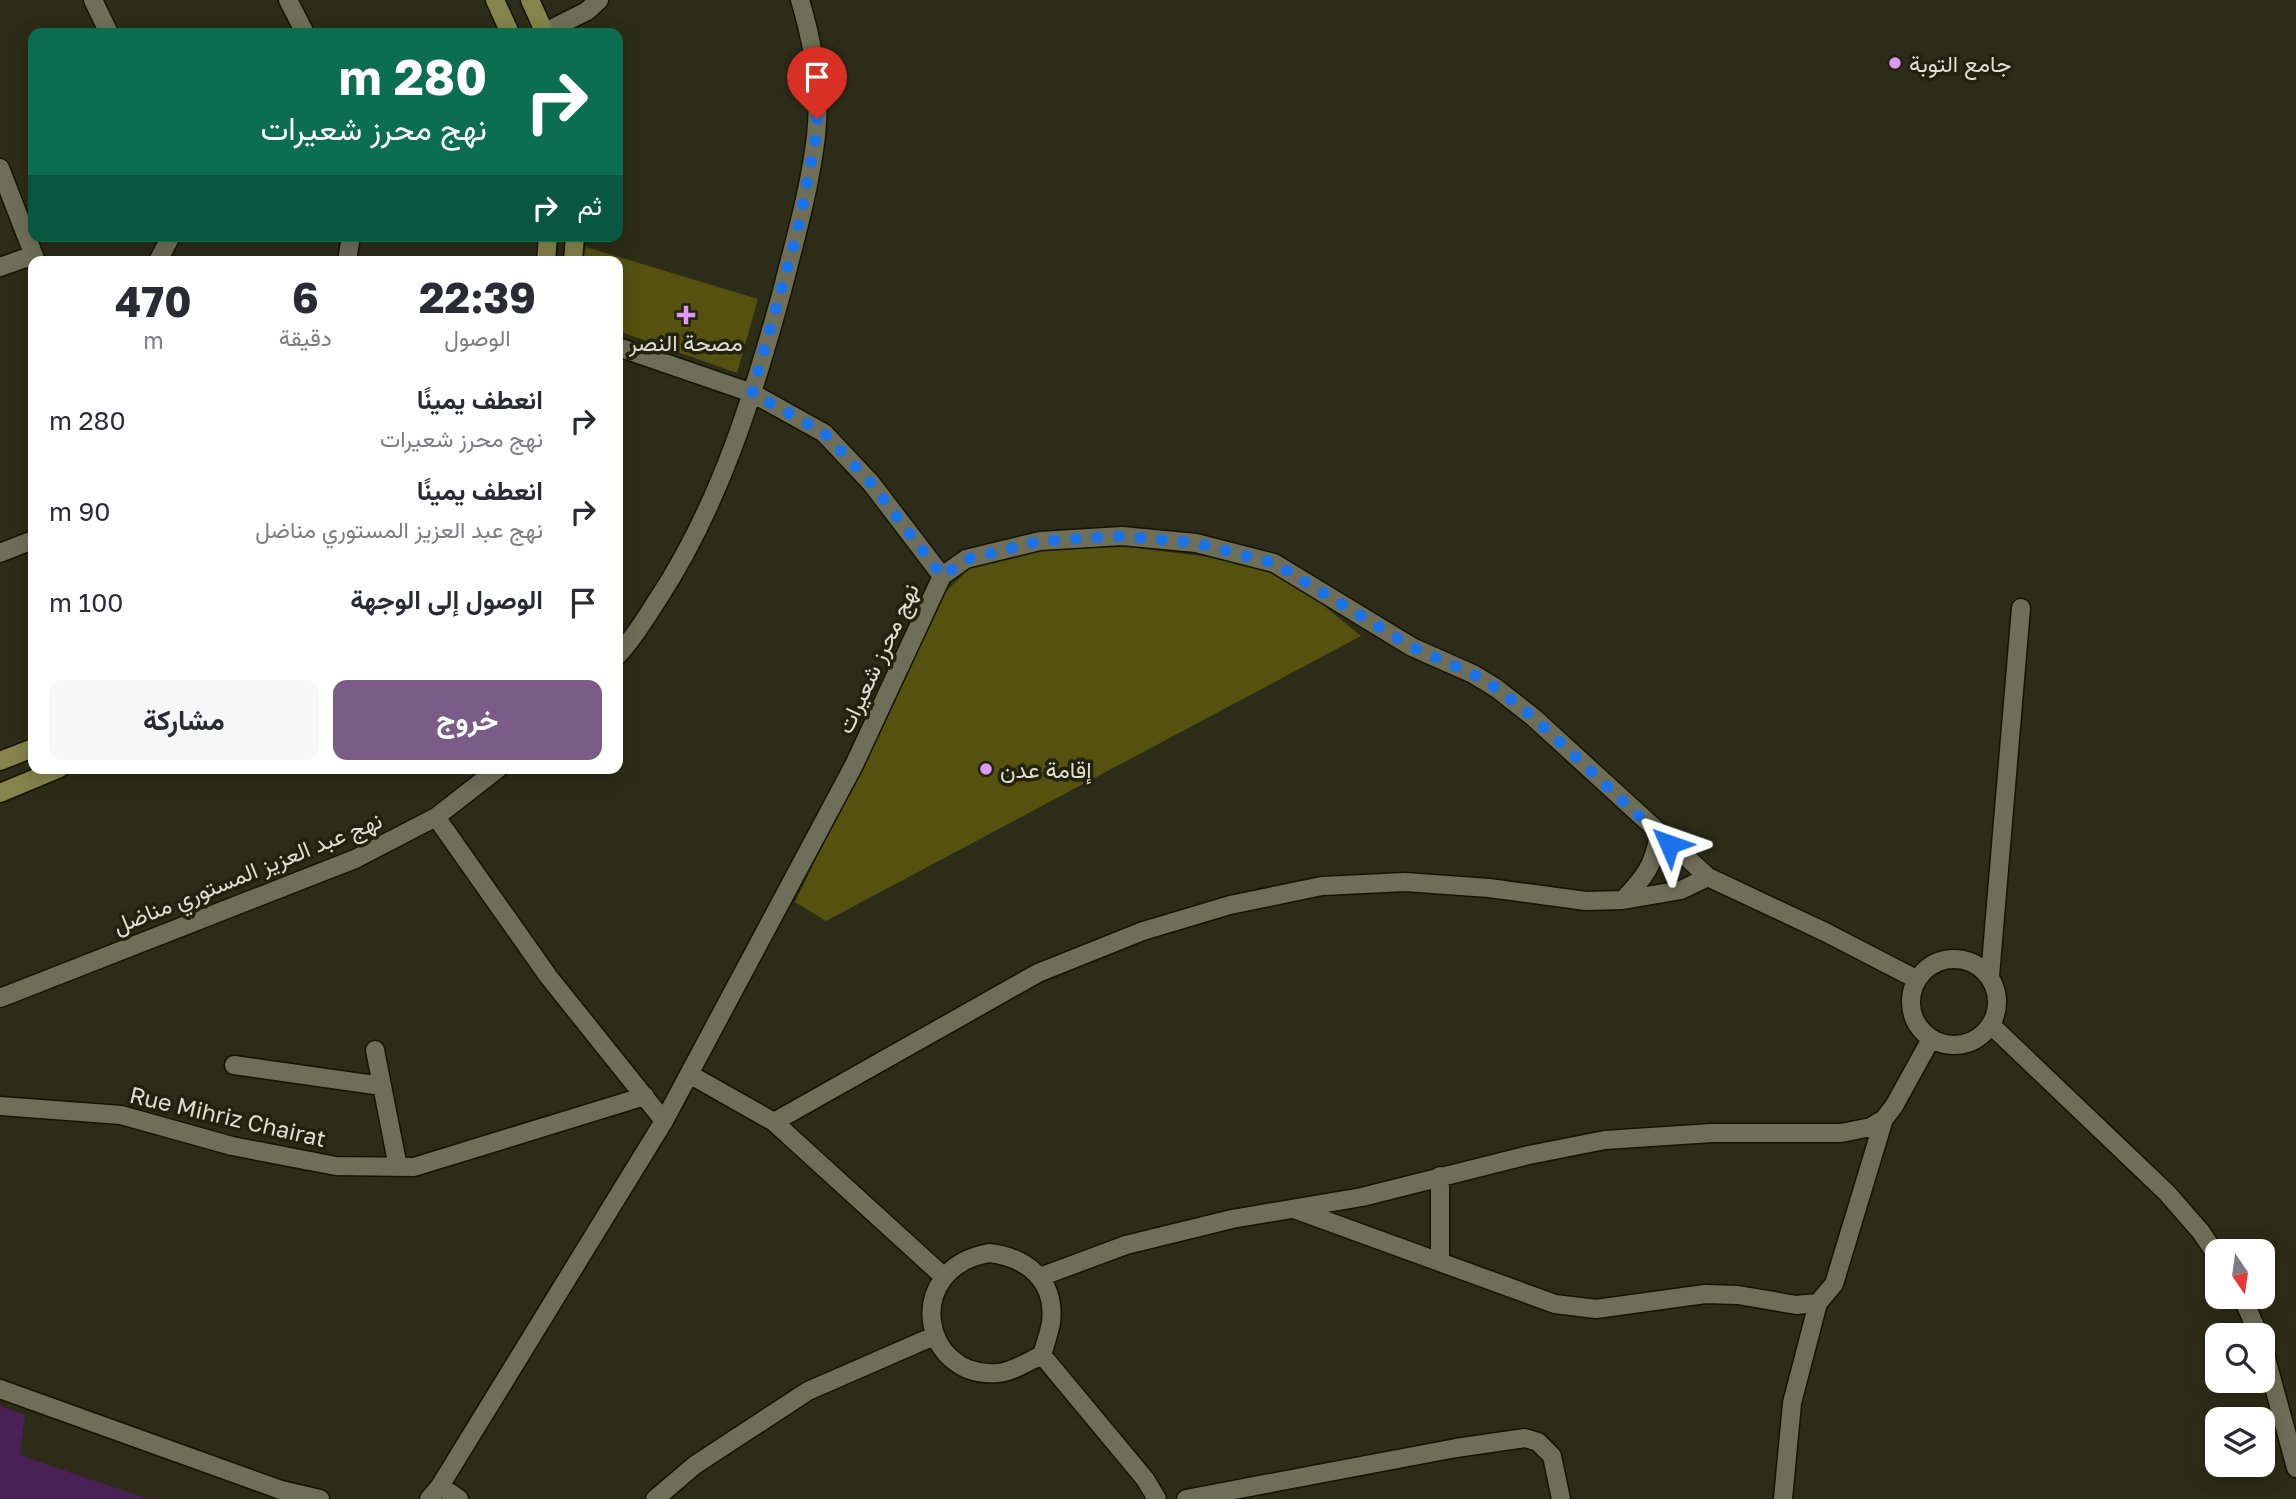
<!DOCTYPE html>
<html lang="ar">
<head>
<meta charset="utf-8">
<style>
	body { margin:0; font-family:"Golos Text",Vazirmatn,sans-serif; background:#f7f7f7; color:#2b2b33; direction:rtl; height:100vh; display:flex; flex-direction:column; font-size:26px; white-space:nowrap }
	* { box-sizing:border-box; margin:0 }
	p { font-size:23px; color:#7c7c81 }
	.icon { flex:none; width:38px; height:38px; fill:none; stroke:currentColor; stroke-width:2; stroke-linecap:round; stroke-linejoin:round }
	.map { position:relative; flex:1; overflow:hidden; direction:ltr }
	.side { position:absolute; left:28px; top:256px; width:595px; height:518px; display:flex; flex-direction:column; background:#fff; border-radius:14px; box-shadow:0 4px 18px #0003; direction:rtl }
	.side>* { flex:none }
	.top-card { position:absolute; left:28px; top:28px; width:595px; height:214px; border-radius:14px; box-shadow:0 4px 18px #0003; direction:rtl; background:#0b6e4f; color:#fff; overflow:hidden }
	.needle { width:46px; rotate:167deg }
	.fabs { position:absolute; left:2205px; top:1239px; display:grid; gap:14px }
	.fabs a { display:grid; place-items:center; width:70px; height:70px; border-radius:14px; background:#fff; box-shadow:0 4px 18px #0003; font-size:35px }
	.pin { position:absolute; display:grid; place-items:center; width:60px; height:60px; color:#fff; margin:-72px -30px; border-radius:50% 50% 50% 0; rotate:-45deg; box-shadow:0 0 7px #0007 }
	.pin .icon { rotate:45deg }
	.me { position:absolute; width:77px; margin:-38px; rotate:313deg; stroke-linejoin:round; filter:drop-shadow(0 0 5px #0008) }
	.turn { display:flex; align-items:center; gap:24px; height:147px; padding:0 21px; font-size:32px }
	.turn .icon { width:91px; height:91px; stroke-width:2.5 }
	.turn b { display:block; font-size:49px; line-height:60px }
	.then { display:flex; align-items:center; height:66px; padding:0 21px; background:#0003; gap:14px; font-size:26px }
	.eta { display:flex; justify-content:space-evenly; align-items:center; height:119px; text-align:center }
	.eta b { font-size:42px; font-weight:700; line-height:49px }
	.cta { display:flex; gap:14px; margin-top:auto; padding:14px 21px }
	.cta a { flex:1; height:80px; border-radius:14px; background:#7b5c89; color:#fff; font-size:28px; font-weight:700; line-height:80px; text-align:center }
	.cta a+a { background:#f7f7f7; color:#2b2b33 }
	ul { padding:0; list-style:none }
	li { display:flex; align-items:center; gap:21px; height:91px; padding:0 21px }
	li div { flex:1 }
	li b { display:block; font-size:26px }
	li em { font-style:normal }
	.map>svg:first-child { display:block }
	.green { fill:#492155 }
	.building { fill:#54520e }
	.lines { fill:none; stroke-linecap:round; stroke-linejoin:round }
	.street-casing { stroke:#141403; stroke-width:21 }
	.secondary-casing { stroke:#141403; stroke-width:21 }
	.street { stroke:#6f6f59; stroke-width:18 }
	.secondary { stroke:#85844c; stroke-width:18 }
	.route { stroke:#1a73e8; stroke-width:12; stroke-dasharray:0 21.6 }
	.poi-dot { fill:#dd99f3; stroke:#22220e; stroke-width:2.5 }
	.labels { text-anchor:middle; dominant-baseline:central; stroke-width:7; stroke-linejoin:round; paint-order:stroke }
	.poi-label { font-size:23px; fill:#deded2; stroke:#22220e; text-anchor:start }
	.street-label { font-size:23px; fill:#deded2; stroke:#22220e }
</style>
</head>
<body>
<div class="map">
<svg width="2296" height="1499" viewBox="0 0 2296 1499">
	<rect width="100%" height="100%" fill="#2c2c18"/>
	<path class="green" d="M0 1406 25 1415 20 1455 148 1499H0Z"/>
	<path class="building" d="M586 247 758 299 737 373 618 331V261H583Z
		M1128 547 1274 565 1361 636 826 921 795 902 945 592 975 563 1041 548Z"/>
	<g class="lines">
		<defs>
			<path id="street" d="M93 0 109 33
				M288 0 305 33
				M545 32 587 11 599 0
				M0 168 36 261
				M158 261 171 236
				M347 261 351 236
				M0 267 34 255
				M0 553 33 540
				M942 576 966 559 1040 541 1122 536 1196 543 1274 563 1412 647 1473 674 1496 688 1533 717 1708 877 1825 932 1916 979
				M618 655C634 638 645 619 658 599 719 506 753 397 782 291 795 240 810 188 816 136 821 91 813 43 800 0
				M436 817 548 976 664 1121
				M1623 900C1645 877 1654 865 1659 834
				M1911 1002a43 43 0 1 1 86 0a43 43 0 1 1-86 0Z
				M1990 976 2021 608
				M0 998 355 859 436 817 499 768
				M1991 1025 2167 1193 2201 1232 2217 1256
				M375 1050 398 1167
				M234 1065 382 1086
				M689 1074 774 1122 943 1276
				M0 1106 121 1115 232 1146 336 1166 414 1167 645 1096
				M774 1122 1038 973 1143 931 1230 905 1322 886 1405 882 1489 888 1586 901 1623 900 1681 890 1708 877
				M1440 1176V1262
				M1294 1209 1555 1304 1596 1309 1705 1294 1738 1295 1796 1305 1818 1303 1834 1284 1884 1119 1894 1106 1931 1039
				M989 1253C1027 1257 1056 1281 1051 1323 1049 1333 1045 1345 1042 1355 1029 1361 1012 1372 998 1373 922 1380 901 1269 989 1253Z
				M1040 1277 1126 1245 1232 1219 1362 1197 1529 1155 1605 1140 1712 1133H1841L1871 1127 1884 1119
				M2242 1297 2259 1335
				M2263 1347 2296 1468
				M1042 1355 1145 1479 1157 1499
				M0 1389 281 1490 320 1499
				M440 1486 459 1499
				M429 1499 440 1486 664 1121 854 765 942 576 871 483 824 433 752 393 618 347
				M655 1499 695 1465 808 1391 934 1336
				M1186 1499 1456 1448 1525 1438 1538 1442 1552 1456 1561 1499
				M1783 1499 1792 1403 1818 1303"/>
			<path id="secondary" d="M495 0 510 33
				M530 0 545 33
				M546 261 548 236
				M573 261 575 236
				M0 761 33 748
				M0 793 60 768"/>
		</defs>
		<use href="#street" class="street-casing"/>
		<use href="#secondary" class="secondary-casing"/>
		<use href="#street" class="street"/>
		<use href="#secondary" class="secondary"/>
	</g>
	<g class="lines">
		<path class="route" d="M817 119 816 136 797 233 752 393 824 433 871 483 942 576 967 559 1040 541 1122 536 1196 543 1274 563 1412 647 1473 674 1496 688 1533 717 1669 844"/>
	</g>
	<g class="poi-dot">
		<circle cx="1895" cy="63" r="7"/>
		<path d="M682.5 304.5h7v7h7v7h-7v7h-7v-7h-7v-7h7z"/>
		<circle cx="986" cy="769" r="7"/>
	</g>
	<g class="labels">
		<g class="poi-label">
			<text x="1909" y="63">جامع التوبة</text>
			<text x="686" y="342" text-anchor="middle">مصحة النصر</text>
			<text x="1000" y="769">إقامة عدن</text>
		</g>
		<g class="street-label">
			<text transform="translate(877 658) rotate(-65)">نهج محرز شعيرات</text>
			<text transform="translate(247 872) rotate(-22)">نهج عبد العزيز المستوري مناضل</text>
			<text transform="translate(228 1116) rotate(13)">Rue Mihriz Chairat</text>
		</g>
	</g>
</svg>
<div class="fabs">
<a><svg class="needle" viewBox="-14 -14 28 28"><path d="M0-13l5 13h-10z" fill="#e53935"/><path d="M0 13l5-13h-10z" fill="#7c7c81"/></svg></a>
<a><svg class="icon" aria-label="search" viewBox="0 0 24 24"><circle cx="10" cy="10" r="6"/><path d="M15 15l6 6"/></svg></a>
<a><svg class="icon" aria-label="layers" viewBox="0 0 24 24"><path d="M12 4l9 5-9 5-9-5zM3 14l9 5 9-5"/></svg></a>
</div>
<div class="pin" style="left:817px;top:119px;background:#d93025"><svg class="icon" aria-label="arrive" viewBox="0 0 24 24"><path d="M6 21V4h12l-3 4 3 4H6"/></svg></div>
<svg class="me" style="left:1669px;top:844px" viewBox="-20 -20 40 40"><path d="M0-17L14 15 0 8-14 15z" fill="#1a73e8" stroke="#fff" stroke-width="4"/></svg>
<div class="top-card">
<div class="turn"><svg class="icon" aria-label="right" viewBox="0 0 24 24"><path d="M7 20v-9h11M14 6l5 5-5 5"/></svg><div><b>280 m</b>نهج محرز شعيرات</div></div>
<div class="then">ثم<svg class="icon" aria-label="right" viewBox="0 0 24 24"><path d="M7 20v-9h11M14 6l5 5-5 5"/></svg></div>
</div>
<section class="side">
<div class="eta">
<div><b>22:39</b><p>الوصول</p></div>
<div><b>6</b><p>دقيقة</p></div>
<div><b>470</b><p>m</p></div>
</div>
<ul>
<li><svg class="icon" aria-label="right" viewBox="0 0 24 24"><path d="M7 20v-9h11M14 6l5 5-5 5"/></svg><div><b>انعطف يمينًا</b><p>نهج محرز شعيرات</p></div><em>280 m</em></li>
<li><svg class="icon" aria-label="right" viewBox="0 0 24 24"><path d="M7 20v-9h11M14 6l5 5-5 5"/></svg><div><b>انعطف يمينًا</b><p>نهج عبد العزيز المستوري مناضل</p></div><em>90 m</em></li>
<li><svg class="icon" aria-label="arrive" viewBox="0 0 24 24"><path d="M6 21V4h12l-3 4 3 4H6"/></svg><div><b>الوصول إلى الوجهة</b></div><em>100 m</em></li>
</ul>
<div class="cta"><a>خروج</a><a>مشاركة</a></div>
</section>
</div>
</body>
</html>
